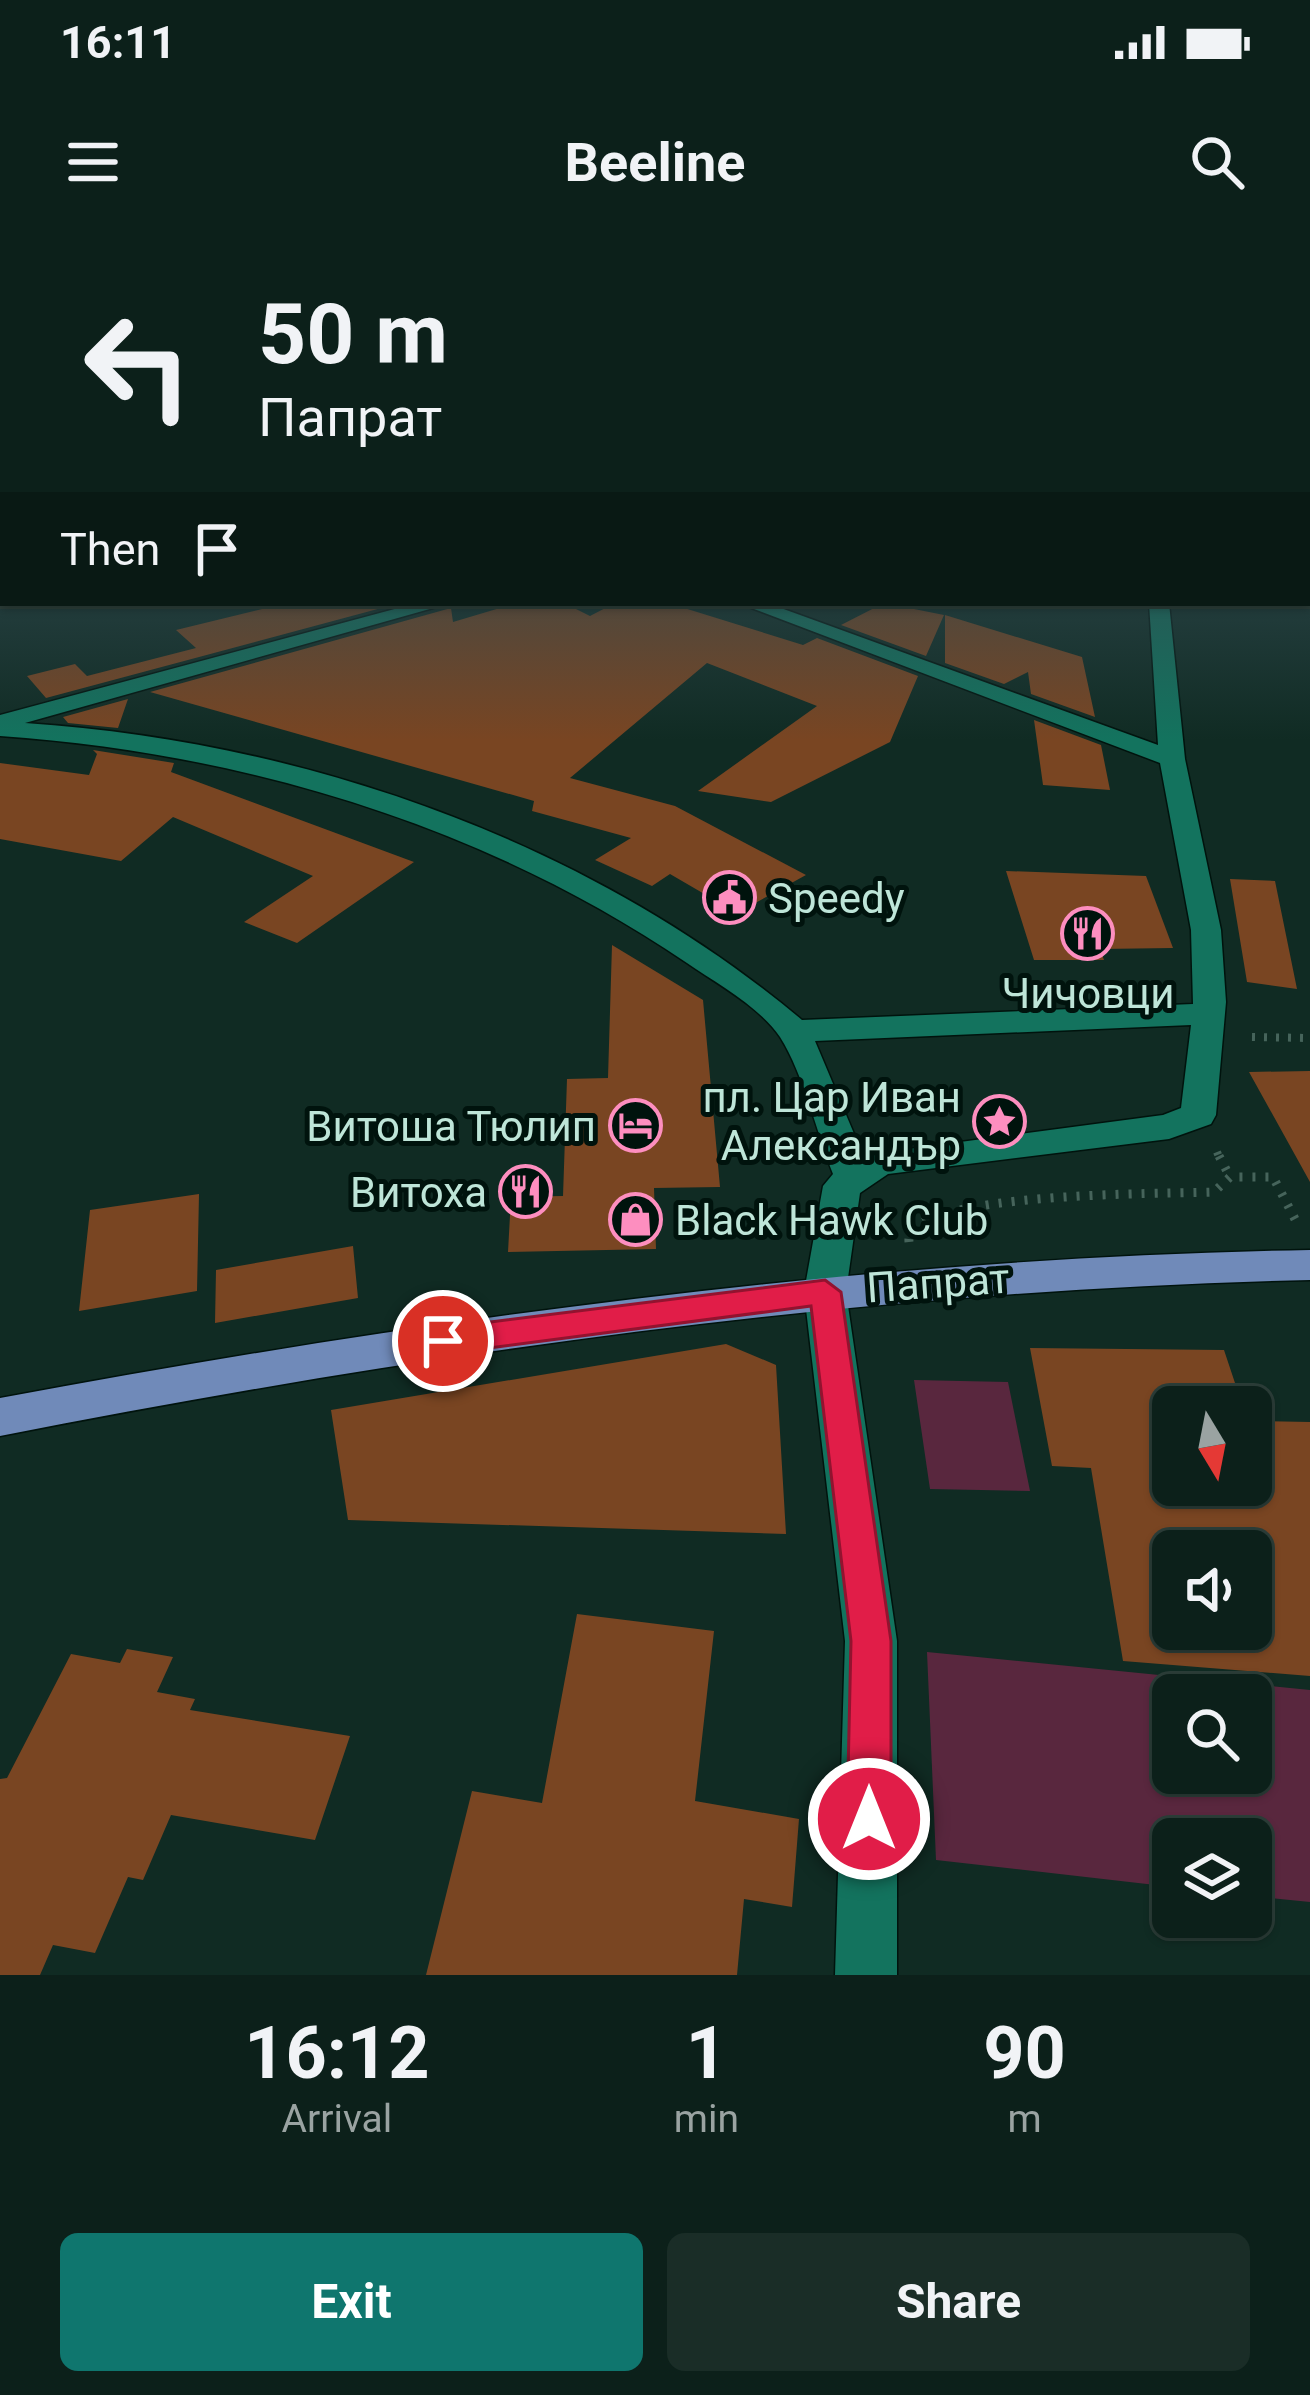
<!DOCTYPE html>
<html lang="en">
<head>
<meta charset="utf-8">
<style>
	body { margin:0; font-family:Roboto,sans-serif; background:#1a2d27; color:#f1f3f6; height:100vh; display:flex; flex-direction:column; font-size:45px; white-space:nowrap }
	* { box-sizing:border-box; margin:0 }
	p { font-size:39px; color:#9aa3a2 }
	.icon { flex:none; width:66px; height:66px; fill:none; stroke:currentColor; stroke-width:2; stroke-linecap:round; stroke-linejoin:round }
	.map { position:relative; height:1735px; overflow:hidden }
	.drawer { display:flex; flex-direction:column; background:#0c201a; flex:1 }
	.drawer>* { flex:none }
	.hud { position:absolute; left:0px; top:0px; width:1311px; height:366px; box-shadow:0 3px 9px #0004,0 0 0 3px #2c3e39; background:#0c201a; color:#f1f3f6; overflow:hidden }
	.needle { width:78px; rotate:170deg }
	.fabs { position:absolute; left:1152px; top:1146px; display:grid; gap:24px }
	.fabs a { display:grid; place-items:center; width:120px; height:120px; border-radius:18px; background:#0c201a; box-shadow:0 3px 9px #0004,0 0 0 3px #2c3e39; font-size:60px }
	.pin { position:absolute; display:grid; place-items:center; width:102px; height:102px; color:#fff; margin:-51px; border:6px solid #fff; border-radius:50%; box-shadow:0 3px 12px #0007 }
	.me { position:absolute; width:132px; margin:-66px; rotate:0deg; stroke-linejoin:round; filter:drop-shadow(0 0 9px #0008) }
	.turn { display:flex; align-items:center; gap:42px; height:252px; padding:0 60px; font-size:54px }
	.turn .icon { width:156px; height:156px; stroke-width:2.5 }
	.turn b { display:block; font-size:84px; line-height:102px }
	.then { display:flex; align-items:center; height:114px; padding:0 60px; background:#0003; gap:24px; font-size:45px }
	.eta { display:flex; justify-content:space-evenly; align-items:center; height:204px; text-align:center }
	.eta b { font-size:72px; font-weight:700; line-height:84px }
	.primary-button { display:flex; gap:24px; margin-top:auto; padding:24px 60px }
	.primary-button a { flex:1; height:138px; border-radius:18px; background:#0f766e; color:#fff; font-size:48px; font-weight:700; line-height:138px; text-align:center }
	.primary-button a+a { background:#1a2d27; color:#f1f3f6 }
	.status { display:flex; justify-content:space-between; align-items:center; height:84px; padding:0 60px; background:#0c201a; direction:ltr }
	.status svg { height:33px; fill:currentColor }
	header { display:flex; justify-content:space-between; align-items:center; height:156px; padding:0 60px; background:#0c201a; font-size:54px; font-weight:700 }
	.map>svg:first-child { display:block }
	.green { fill:#59273e; fill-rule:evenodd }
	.building { fill:#794522; fill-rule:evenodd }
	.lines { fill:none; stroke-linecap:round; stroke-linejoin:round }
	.minor-casing { stroke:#00130d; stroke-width:3 }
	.major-casing { stroke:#00130d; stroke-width:3 }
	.path-far1 { stroke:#46645b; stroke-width:8; stroke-dasharray:3 9; stroke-linecap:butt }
	.path { stroke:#46645b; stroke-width:9; stroke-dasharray:3 10; stroke-linecap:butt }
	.minor { fill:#13735e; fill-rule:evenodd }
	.major { fill:#708ab9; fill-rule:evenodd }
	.route { fill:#e11d48; stroke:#92132f; stroke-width:3 }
	.labels { text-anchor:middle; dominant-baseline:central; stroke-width:10; stroke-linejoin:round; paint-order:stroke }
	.poi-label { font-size:42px; fill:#bee5d8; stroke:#00130d; text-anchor:end }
	.street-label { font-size:42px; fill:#bee5d8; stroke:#00130d }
</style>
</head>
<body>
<div class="status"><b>16:11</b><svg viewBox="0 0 49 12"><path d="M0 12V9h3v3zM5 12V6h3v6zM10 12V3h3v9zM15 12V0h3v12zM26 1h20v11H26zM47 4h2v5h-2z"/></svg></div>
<header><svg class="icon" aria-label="menu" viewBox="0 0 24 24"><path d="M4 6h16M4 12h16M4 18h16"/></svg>Beeline<svg class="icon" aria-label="search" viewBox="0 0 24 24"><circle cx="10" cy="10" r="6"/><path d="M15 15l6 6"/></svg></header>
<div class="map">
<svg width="1310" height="1735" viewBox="0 0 1310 1735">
	<rect width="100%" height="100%" fill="#102b23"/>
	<path class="green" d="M914 1140 1008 1142 1030 1251 930 1249Z
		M927 1412 1310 1450V1662L1251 1656V1599H1173V1647L936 1620ZM1173 1455H1251V1533H1173Z"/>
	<path class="building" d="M287 363H400L46 458 27 436 75 424 87 436 196 408 176 390Z
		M517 363H564L590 376 615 363H668L803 405 817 398 918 436 890 502 771 562 698 551 817 466 707 423 570 538 675 566 806 635 737 673 670 634 652 646 595 620 631 598 532 571 534 561 150 452 451 368 453 382Z
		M884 363 944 375 926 416 841 385Z
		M945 375 1082 417 1095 477 1031 454 1028 432 1004 444 945 423Z
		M128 459 118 488 68 483 63 477Z
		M1034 480 1101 505 1110 550 1043 545Z
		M93 510 174 523 171 532 414 622 297 703 244 682 313 636 173 577 121 621 0 599V523L89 535 97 514Z
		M1006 631 1146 636 1173 708 1100 709 1104 720H1034Z
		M1230 639 1275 641 1297 749 1247 742Z
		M612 705 703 760 720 947 654 948 656 1009 508 1012 511 957 563 956 567 839 608 838Z
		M1310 831V942L1249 832Z
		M199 954 197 1051 79 1071 90 970Z
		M353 1006 358 1058 215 1083 216 1030Z
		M726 1104 776 1125 786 1294 348 1280 331 1170Z
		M1030 1108 1224 1110 1243 1167H1173V1245H1251V1181L1310 1182V1436L1123 1421 1091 1228 1052 1226ZM1173 1311H1251V1389H1173Z
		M577 1374 714 1391 695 1561 799 1579 792 1667 744 1659 737 1735H426L472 1551 542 1563Z
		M127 1409 173 1417 157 1452 195 1459 190 1470 350 1496 315 1600 171 1575 143 1640 128 1637 95 1713 53 1705 40 1735H0V1539L7 1538 71 1414 120 1423Z"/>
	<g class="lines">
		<defs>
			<path id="minor" d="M0 352 3 363H8L0 364Z
				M417 363H451L25 483C302 501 588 600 802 780L1193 764 1191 690 1160 523 738 363H767L1158 505 1149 363H1169L1185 519 1221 690 1226 762 1216 875 1211 884 1169 899 888 934 860 953 846 1052 897 1401V1735H835L845 1401 804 1052 823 946 833 934C816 891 804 835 780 797 760 767 716 743 687 723 484 585 244 513 0 496V475ZM1191 785 1181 868 1163 875 863 915 815 801Z"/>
			<path id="major" d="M1310 1010V1040C867 1050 434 1111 0 1196V1158C435 1077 868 1018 1310 1010Z"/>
		</defs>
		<use href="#minor" class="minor-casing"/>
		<use href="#major" class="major-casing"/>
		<path class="path-far1" d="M1252 797 1310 798
			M1217 912 1220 919"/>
		<path class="path" d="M1219 916 1230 937
			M909 1002C903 951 1170 954 1214 952L1230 937H1273L1296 981"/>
		<use href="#minor" class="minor"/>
		<use href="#major" class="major"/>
	</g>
	<linearGradient id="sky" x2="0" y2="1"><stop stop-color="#091813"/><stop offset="0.51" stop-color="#314a50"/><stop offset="1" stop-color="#314a50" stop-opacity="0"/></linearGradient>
	<rect width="1310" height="500" fill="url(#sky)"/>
	<path class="route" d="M825 1040 841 1052 891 1401V1579L885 1595 869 1601 854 1595 847 1579 851 1401 811 1066 443 1114 432 1111 427 1101 432 1092 443 1088Z"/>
	<defs>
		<symbol id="civic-ring" viewBox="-11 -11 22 22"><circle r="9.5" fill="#00130d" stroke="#fd8ebf" stroke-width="1.5"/><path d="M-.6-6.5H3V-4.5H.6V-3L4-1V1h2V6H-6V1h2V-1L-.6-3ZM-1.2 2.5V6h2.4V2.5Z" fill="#fd8ebf"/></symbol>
		<symbol id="restaurant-ring" viewBox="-11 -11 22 22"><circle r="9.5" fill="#00130d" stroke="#fd8ebf" stroke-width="1.5"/><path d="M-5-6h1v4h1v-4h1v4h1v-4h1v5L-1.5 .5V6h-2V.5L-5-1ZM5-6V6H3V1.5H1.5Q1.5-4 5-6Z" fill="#fd8ebf"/></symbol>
		<symbol id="sight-ring" viewBox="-11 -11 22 22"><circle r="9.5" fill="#00130d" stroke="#fd8ebf" stroke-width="1.5"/><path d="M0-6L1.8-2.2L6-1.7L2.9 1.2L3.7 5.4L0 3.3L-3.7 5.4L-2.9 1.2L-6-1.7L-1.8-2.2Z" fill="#fd8ebf"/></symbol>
		<symbol id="hotel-ring" viewBox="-11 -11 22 22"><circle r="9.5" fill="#00130d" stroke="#fd8ebf" stroke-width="1.5"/><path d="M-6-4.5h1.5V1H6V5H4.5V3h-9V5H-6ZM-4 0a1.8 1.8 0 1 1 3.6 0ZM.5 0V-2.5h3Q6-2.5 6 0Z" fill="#fd8ebf"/></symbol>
		<symbol id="shop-ring" viewBox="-11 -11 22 22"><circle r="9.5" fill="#00130d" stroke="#fd8ebf" stroke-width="1.5"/><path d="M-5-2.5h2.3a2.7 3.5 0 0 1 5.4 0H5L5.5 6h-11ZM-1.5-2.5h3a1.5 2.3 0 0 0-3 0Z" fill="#fd8ebf"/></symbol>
	</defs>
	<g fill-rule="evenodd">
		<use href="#civic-ring" x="700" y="628" width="59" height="59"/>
		<use href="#restaurant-ring" x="1058" y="664" width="59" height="59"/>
		<use href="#sight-ring" x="970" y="852" width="59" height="59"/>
		<use href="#hotel-ring" x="606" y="856" width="59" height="59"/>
		<use href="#restaurant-ring" x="496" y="922" width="59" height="59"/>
		<use href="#shop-ring" x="606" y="950" width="59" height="59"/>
	</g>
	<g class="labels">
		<g class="poi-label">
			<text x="768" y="658" text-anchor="start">Speedy</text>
			<text x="1088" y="753" text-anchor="middle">Чичовци</text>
			<text x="961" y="857">пл. Цар Иван<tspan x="961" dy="48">Александър</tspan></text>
			<text x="596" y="886">Витоша Тюлип</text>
			<text x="487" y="952">Витоха</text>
			<text x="675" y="980" text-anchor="start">Black Hawk Club</text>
		</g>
		<g class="street-label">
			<text transform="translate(938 1043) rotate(-4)">Папрат</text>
		</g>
	</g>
</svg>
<div class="fabs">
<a><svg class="needle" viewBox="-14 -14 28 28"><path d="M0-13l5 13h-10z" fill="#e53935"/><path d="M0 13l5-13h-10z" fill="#9aa3a2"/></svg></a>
<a><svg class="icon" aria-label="sound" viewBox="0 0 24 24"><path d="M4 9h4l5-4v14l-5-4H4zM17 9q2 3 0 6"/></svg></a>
<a><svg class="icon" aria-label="search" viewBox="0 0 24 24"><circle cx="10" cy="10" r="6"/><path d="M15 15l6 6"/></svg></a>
<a><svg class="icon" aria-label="layers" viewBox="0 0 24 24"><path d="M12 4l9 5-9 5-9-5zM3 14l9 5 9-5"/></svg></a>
</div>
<div class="pin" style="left:443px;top:1101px;background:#d93025"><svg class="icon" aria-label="arrive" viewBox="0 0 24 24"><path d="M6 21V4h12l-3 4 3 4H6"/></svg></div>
<svg class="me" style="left:869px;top:1579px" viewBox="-20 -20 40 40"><circle r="17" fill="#e11d48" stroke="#fff" stroke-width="3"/><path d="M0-11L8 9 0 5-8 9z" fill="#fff"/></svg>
<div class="hud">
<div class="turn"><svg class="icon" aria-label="left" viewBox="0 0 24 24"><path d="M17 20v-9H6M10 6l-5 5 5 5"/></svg><div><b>50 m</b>Папрат</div></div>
<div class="then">Then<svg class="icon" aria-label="arrive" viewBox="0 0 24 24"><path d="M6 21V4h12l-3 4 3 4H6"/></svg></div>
</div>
</div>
<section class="drawer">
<div class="eta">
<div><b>16:12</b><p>Arrival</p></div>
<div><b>1</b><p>min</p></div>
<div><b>90</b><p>m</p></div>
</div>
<div class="primary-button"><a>Exit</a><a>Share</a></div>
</section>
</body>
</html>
